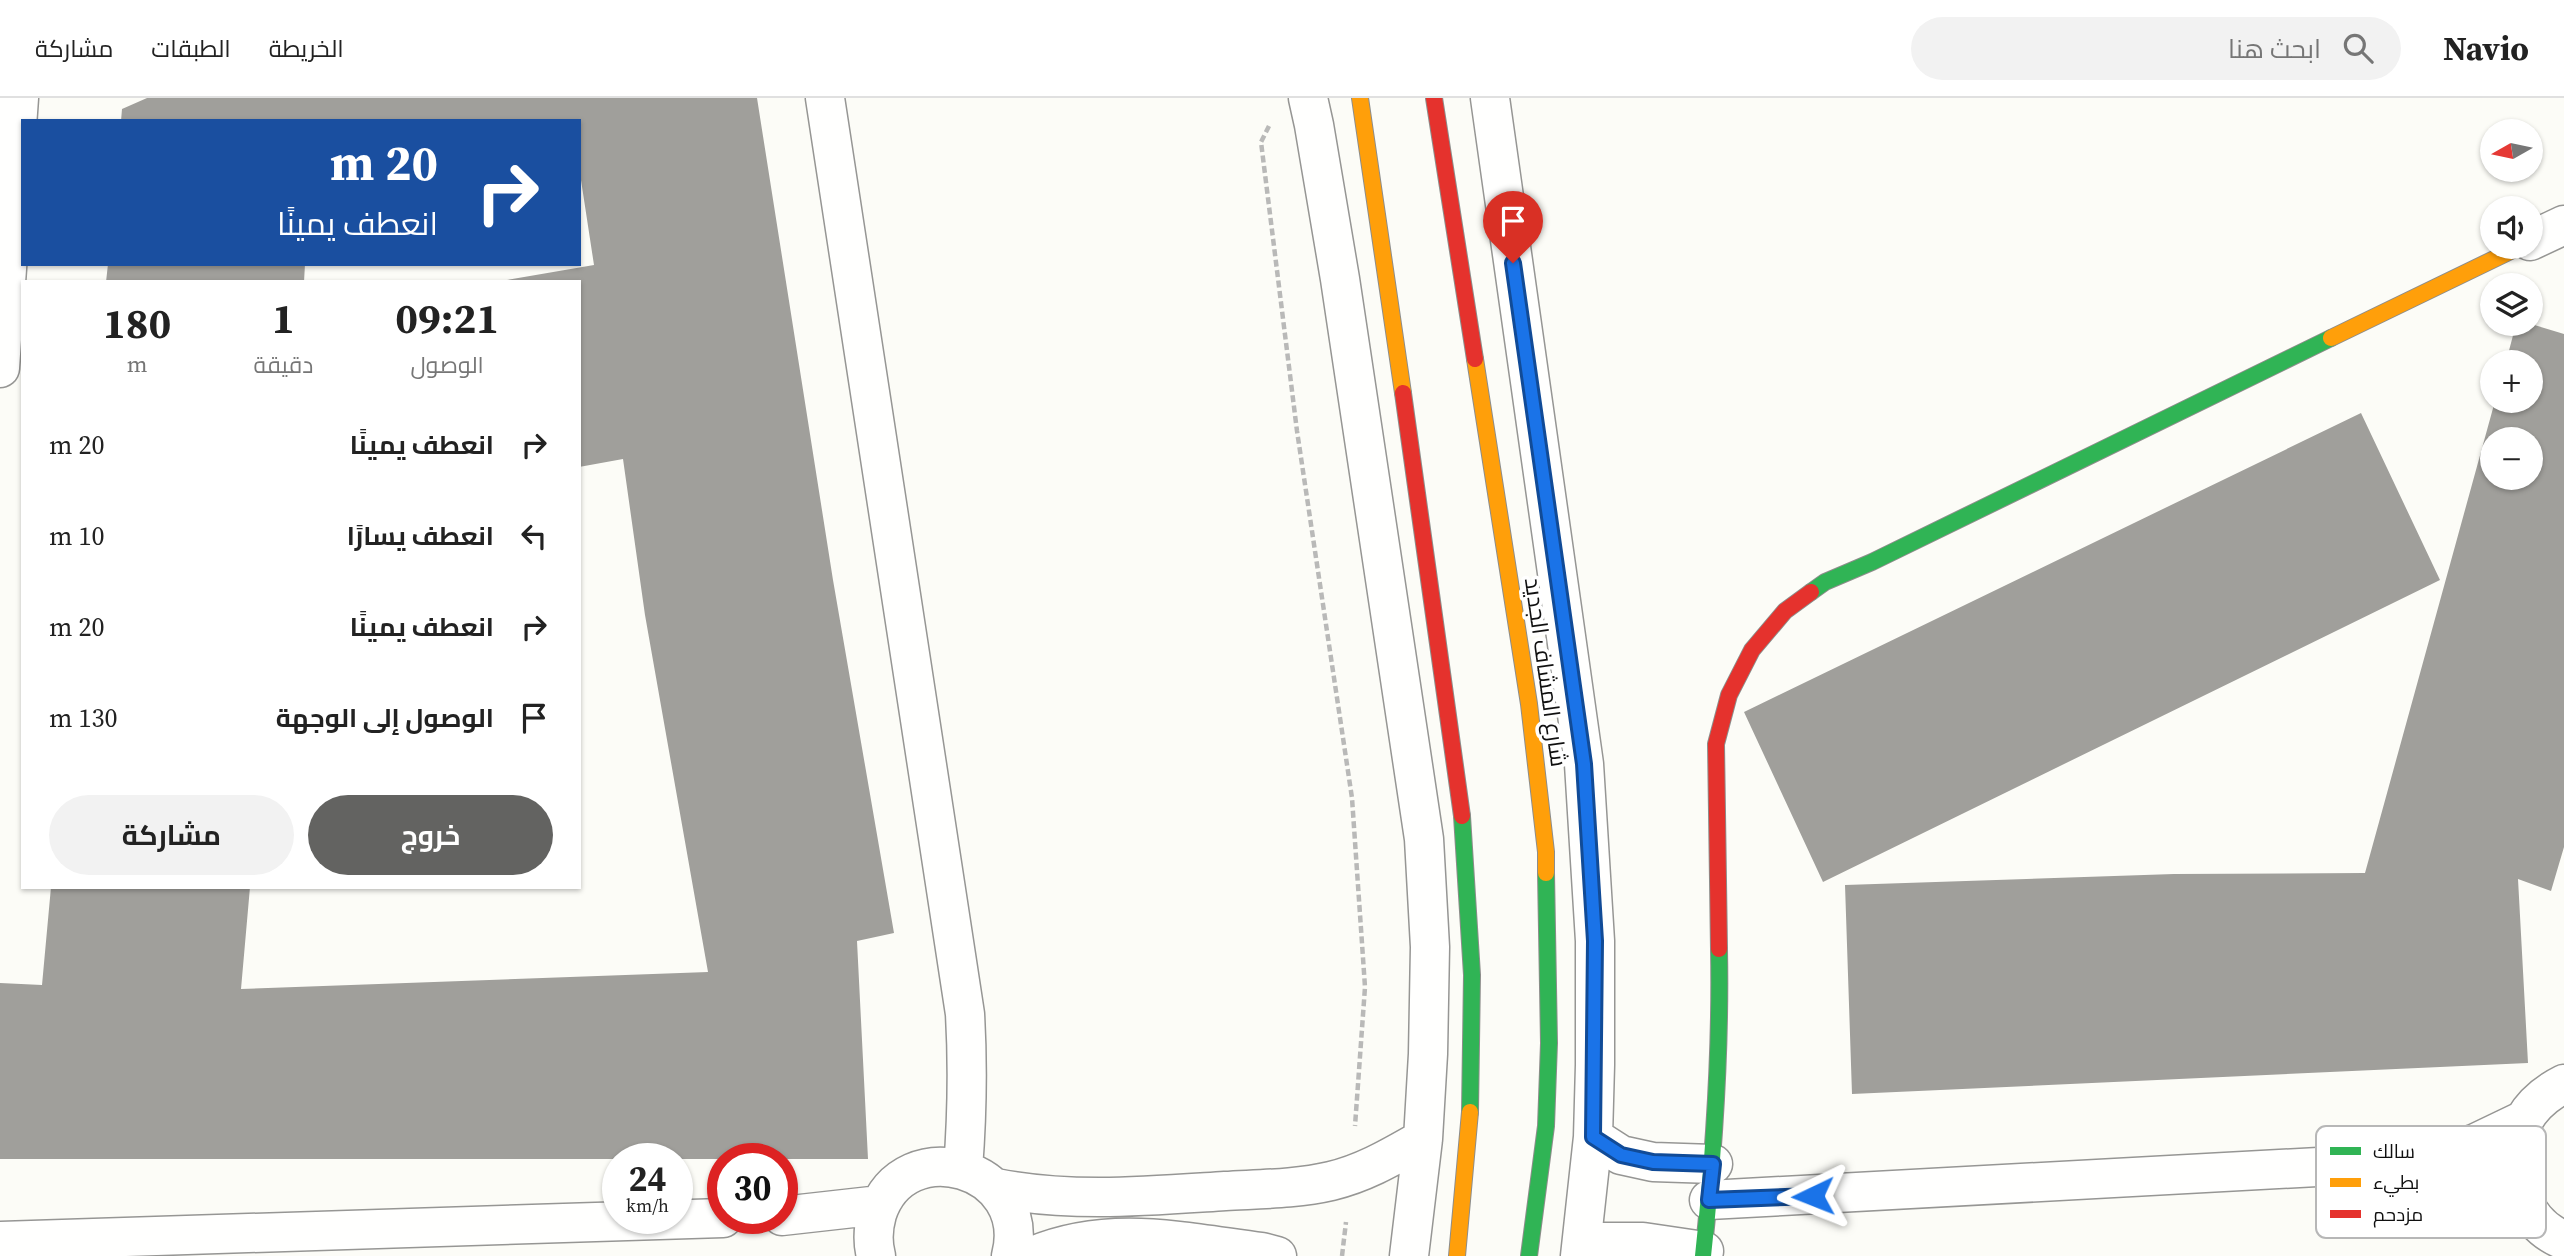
<!DOCTYPE html>
<html lang="ar">
<head>
<meta charset="utf-8">
<style>
	body { margin:0; font-family:"Source Serif 4",Cairo,serif; background:#f2f2f2; color:#222; direction:rtl; height:100vh; display:flex; flex-direction:column; font-size:26px; white-space:nowrap }
	* { box-sizing:border-box; margin:0 }
	p { font-size:23px; color:#767676 }
	.icon { flex:none; width:38px; height:38px; fill:none; stroke:currentColor; stroke-width:2; stroke-linecap:round; stroke-linejoin:round }
	.map { position:relative; flex:1; overflow:hidden; direction:ltr }
	.drawer { position:absolute; left:21px; top:182px; width:560px; height:609px; display:flex; flex-direction:column; background:#fff; border-radius:0px; box-shadow:0 2px 5px #0004; direction:rtl }
	.drawer>* { flex:none }
	.hud { position:absolute; left:21px; top:21px; width:560px; height:147px; border-radius:0px; box-shadow:0 2px 5px #0004; direction:rtl; background:#1a4fa0; color:#fff; overflow:hidden }
	.needle { width:46px; rotate:261deg }
	.fabs { position:absolute; left:2480px; top:21px; display:grid; gap:14px }
	.fabs a { display:grid; place-items:center; width:63px; height:63px; border-radius:50%; background:#fff; box-shadow:0 2px 5px #0004; font-size:35px }
	.speed { position:absolute; left:602px; top:1045px; display:flex; gap:14px; font-size:35px; font-weight:700; text-align:center }
	.speed>* { display:grid; place-content:center; width:91px; height:91px; border-radius:50%; background:#fff; box-shadow:0 2px 5px #0004; line-height:1 }
	.speed small { font-size:18px; font-weight:400 }
	.speed .limit { border:10px solid #d22; background:#fff; color:#111 }
	.pin { position:absolute; display:grid; place-items:center; width:60px; height:60px; color:#fff; margin:-72px -30px; border-radius:50% 50% 50% 0; rotate:-45deg; box-shadow:0 0 7px #0007 }
	.pin .icon { rotate:45deg }
	.me { position:absolute; width:77px; margin:-38px; rotate:268deg; stroke-linejoin:round; filter:drop-shadow(0 0 5px #0008) }
	.turn { display:flex; align-items:center; gap:24px; height:147px; padding:0 28px; font-size:32px }
	.turn .icon { width:91px; height:91px; stroke-width:2.5 }
	.turn b { display:block; font-size:49px; line-height:60px }
	.eta { display:flex; justify-content:space-evenly; align-items:center; height:119px; text-align:center }
	.eta b { font-size:42px; font-weight:700; line-height:49px }
	.cta { display:flex; gap:14px; margin-top:auto; padding:14px 28px }
	.cta a { flex:1; height:80px; border-radius:42px; background:#636361; color:#fff; font-size:28px; font-weight:700; line-height:80px; text-align:center }
	.cta a+a { background:#f2f2f2; color:#222 }
	ul { padding:0; list-style:none }
	li { display:flex; align-items:center; gap:21px; height:91px; padding:0 28px }
	li div { flex:1 }
	li b { display:block; font-size:26px }
	li em { font-style:normal }
	header { display:flex; align-items:center; gap:42px; box-sizing:border-box; height:98px; padding:0 35px; background:#fff; border-bottom:2px solid #e0e0e0 }
	header strong { font-size:33px }
	nav { display:flex; gap:38px; margin-inline-start:auto; font-size:24px }
	.search { width:490px; height:63px; background:#f2f2f2; display:flex; align-items:center; gap:18px; box-sizing:border-box; padding:0 24px; border-radius:38px; color:#767676; font-size:26px }
	.map>svg:first-child { display:block }
	.building { fill:#a09f9b; fill-rule:evenodd }
	.lines { fill:none; stroke-linecap:round; stroke-linejoin:round }
	.street-casing { stroke:#969694; stroke-width:41 }
	.fast-casing { stroke:#8d8d8b; stroke-width:18 }
	.slow-casing { stroke:#8d8d8b; stroke-width:18 }
	.jam-casing { stroke:#8d8d8b; stroke-width:18 }
	.path { stroke:#b9b9b8; stroke-width:4.5; stroke-dasharray:7 3.5; stroke-linecap:butt }
	.street { stroke:#fffffe; stroke-width:38 }
	.fast { stroke:#30b455; stroke-width:16 }
	.slow { stroke:#ff9f0a; stroke-width:16 }
	.jam { stroke:#e5322d; stroke-width:16 }
	.route-casing { stroke:#114b97; stroke-width:18 }
	.route { stroke:#1a73e8; stroke-width:12 }
	.labels { text-anchor:middle; dominant-baseline:central; stroke-width:7; stroke-linejoin:round; paint-order:stroke }
	.street-label { font-size:23px; fill:#101010; stroke:#fff }
	.key { fill:#fff; stroke:#b7b7b7; stroke-width:2 }
	.key-label { font-size:19px; fill:#101010 }
</style>
</head>
<body>
<header>
<strong>Navio</strong>
<div class="search"><svg class="icon" aria-label="search" viewBox="0 0 24 24"><circle cx="10" cy="10" r="6"/><path d="M15 15l6 6"/></svg>ابحث هنا</div>
<nav><a>الخريطة</a><a>الطبقات</a><a>مشاركة</a></nav>
</header>
<div class="map">
<svg width="2564" height="1158" viewBox="0 0 2564 1158">
	<rect width="100%" height="100%" fill="#fcfcf7"/>
	<path class="building" d="M147 0H757L833 482 894 835 857 843 868 1061H0V885L42 887 51 789H250L241 891 708 874 645 517 623 361 579 369V184H495L594 167 579 69V23H121L122 11Z
		M108 166H305L304 184H106Z
		M2516 226H2531L2564 236V749L2551 793 2518 781 2528 965 1852 996 1845 787 2174 776 2365 775 2495 303H2530V264H2506ZM2492 341H2530V380H2492Z
		M2361 315 2440 482 1823 784 1744 614Z"/>
	<g class="lines">
		<defs>
			<path id="street" d="M825 0 965 916C968 968 967 1019 963 1071
				M1308 0 1314 27 1340 181 1424 741 1430 849 1428 956 1423 1041 1409 1158
				M1490 0 1584 666 1595 843V967L1593 1039 1580 1158
				M2530 143 2564 127
				M0 270 19 0
				M2564 986C2548 994 2533 1006 2524 1022 2502 1062 2518 1125 2564 1142
				M1593 1039 1621 1057 1653 1064 1713 1066
				M2427 1063 2526 1109
				M996 1090C1071 1105 1148 1098 1225 1093 1259 1091 1297 1091 1331 1083 1365 1075 1393 1058 1423 1041
				M1709 1102 2427 1063 2476 1045 2524 1022
				M782 1118 880 1107
				M0 1143 723 1120
				M1583 1144H1643L1704 1153
				M876 1158C872 1143 873 1130 877 1116 904 1032 1034 1069 1011 1158
				M1033 1158C1109 1126 1183 1144 1262 1154L1277 1158"/>
			<path id="fast" d="M1811 494 1825 484 1872 464 2331 240
				M1462 718 1472 877 1470 1014
				M1529 1158 1546 1028 1549 945 1546 775
				M1703 1158C1714 1056 1721 954 1719 851"/>
			<path id="slow" d="M1360 0 1403 295
				M2331 240 2519 149
				M1475 261 1529 606 1546 754V775
				M1457 1158 1470 1014"/>
			<path id="jam" d="M1434 0 1475 261
				M1403 295 1462 718
				M1719 851 1716 646 1729 597 1752 552 1785 513 1811 494"/>
		</defs>
		<use href="#street" class="street-casing"/>
		<use href="#fast" class="fast-casing"/>
		<use href="#slow" class="slow-casing"/>
		<use href="#jam" class="jam-casing"/>
		<path class="path" d="M1269 28 1261 44 1297 333 1352 700 1365 889 1355 1028
			M1342 1158 1346 1124"/>
		<use href="#street" class="street"/>
		<use href="#fast" class="fast"/>
		<use href="#slow" class="slow"/>
		<use href="#jam" class="jam"/>
	</g>
	<g class="lines">
		<defs>
			<path id="route" d="M1513 165 1584 666 1595 843 1593 1039 1621 1057 1653 1064 1713 1066 1709 1102 1813 1098"/>
		</defs>
		<use href="#route" class="route-casing"/>
		<use href="#route" class="route"/>
	</g>
	<g class="labels">
		<g class="street-label">
			<text transform="translate(1546 574) rotate(82)">شارع المشاف الجديد</text>
		</g>
	</g>
	<rect x="2316" y="1028" width="230" height="112" rx="10" class="key"/>
	<rect x="2330" y="1049" width="31" height="8" fill="#30b455"/>
	<rect x="2330" y="1080" width="31" height="9" fill="#ff9f0a"/>
	<rect x="2330" y="1112" width="31" height="8" fill="#e5322d"/>
	<g class="key-label">
		<text x="2373" y="1060">سالك</text>
		<text x="2373" y="1091">بطيء</text>
		<text x="2373" y="1123">مزدحم</text>
	</g>
</svg>
<div class="fabs">
<a><svg class="needle" viewBox="-14 -14 28 28"><path d="M0-13l5 13h-10z" fill="#e53935"/><path d="M0 13l5-13h-10z" fill="#767676"/></svg></a>
<a><svg class="icon" aria-label="sound" viewBox="0 0 24 24"><path d="M4 9h4l5-4v14l-5-4H4zM17 9q2 3 0 6"/></svg></a>
<a><svg class="icon" aria-label="layers" viewBox="0 0 24 24"><path d="M12 4l9 5-9 5-9-5zM3 14l9 5 9-5"/></svg></a>
<a>+</a>
<a>−</a>
</div>
<div class="speed"><div>24<small>km/h</small></div><div class="limit">30</div></div>
<div class="pin" style="left:1513px;top:165px;background:#d93025"><svg class="icon" aria-label="arrive" viewBox="0 0 24 24"><path d="M6 21V4h12l-3 4 3 4H6"/></svg></div>
<svg class="me" style="left:1813px;top:1098px" viewBox="-20 -20 40 40"><path d="M0-17L14 15 0 8-14 15z" fill="#1a73e8" stroke="#fff" stroke-width="4"/></svg>
<div class="hud">
<div class="turn"><svg class="icon" aria-label="right" viewBox="0 0 24 24"><path d="M7 20v-9h11M14 6l5 5-5 5"/></svg><div><b>20 m</b>انعطف يمينًا</div></div>
</div>
<section class="drawer">
<div class="eta">
<div><b>09:21</b><p>الوصول</p></div>
<div><b>1</b><p>دقيقة</p></div>
<div><b>180</b><p>m</p></div>
</div>
<ul>
<li><svg class="icon" aria-label="right" viewBox="0 0 24 24"><path d="M7 20v-9h11M14 6l5 5-5 5"/></svg><div><b>انعطف يمينًا</b></div><em>20 m</em></li>
<li><svg class="icon" aria-label="left" viewBox="0 0 24 24"><path d="M17 20v-9H6M10 6l-5 5 5 5"/></svg><div><b>انعطف يسارًا</b></div><em>10 m</em></li>
<li><svg class="icon" aria-label="right" viewBox="0 0 24 24"><path d="M7 20v-9h11M14 6l5 5-5 5"/></svg><div><b>انعطف يمينًا</b></div><em>20 m</em></li>
<li><svg class="icon" aria-label="arrive" viewBox="0 0 24 24"><path d="M6 21V4h12l-3 4 3 4H6"/></svg><div><b>الوصول إلى الوجهة</b></div><em>130 m</em></li>
</ul>
<div class="cta"><a>خروج</a><a>مشاركة</a></div>
</section>
</div>
</body>
</html>
